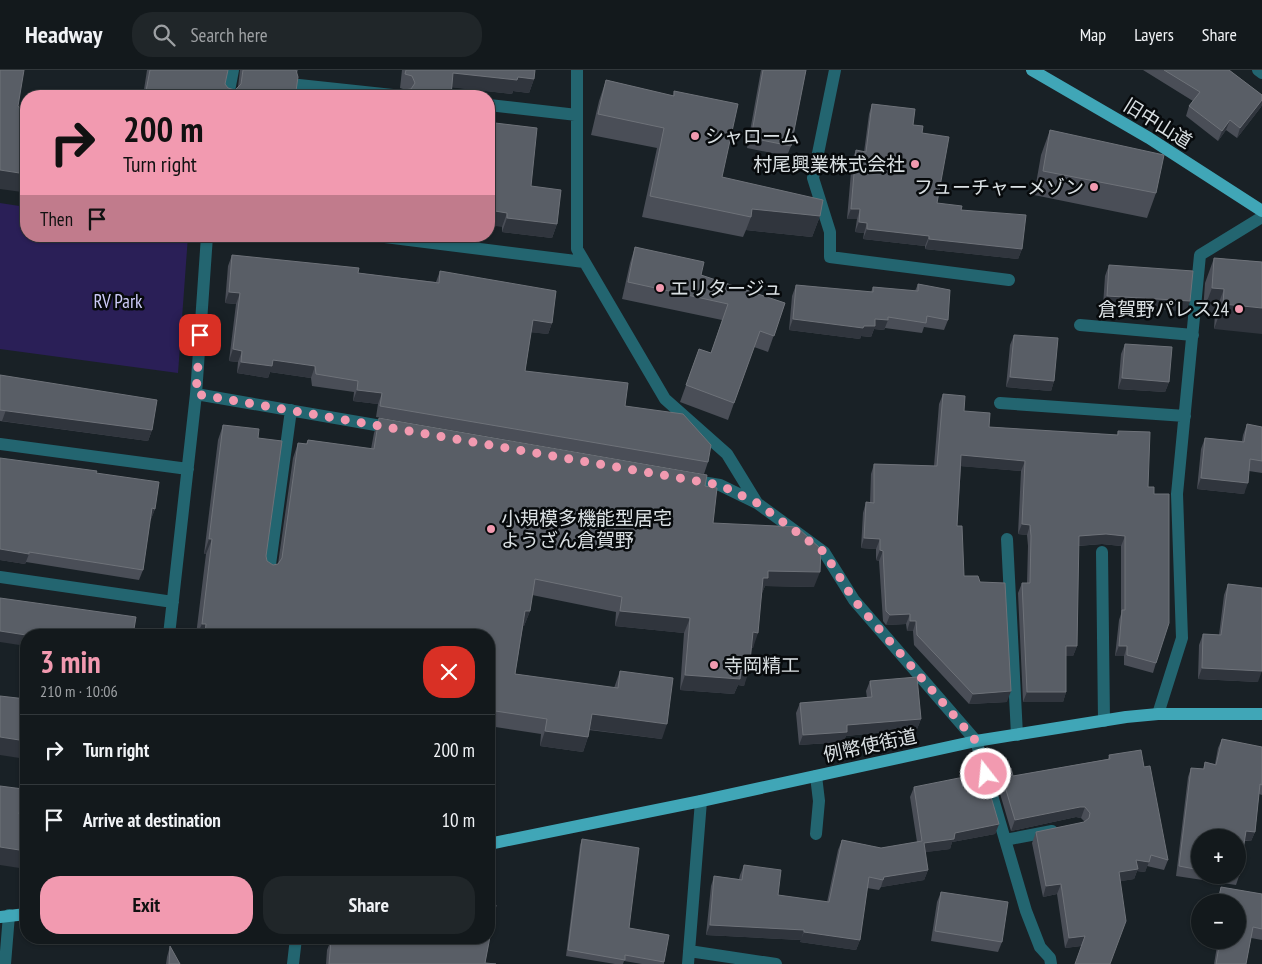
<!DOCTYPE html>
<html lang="en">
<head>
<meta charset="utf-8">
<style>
	body { margin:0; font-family:"PT Sans Narrow","Noto Sans JP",sans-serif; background:#202629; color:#f1f3f6; height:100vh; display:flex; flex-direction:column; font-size:19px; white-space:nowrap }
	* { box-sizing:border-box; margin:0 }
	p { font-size:16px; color:#9da0a3 }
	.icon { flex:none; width:28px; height:28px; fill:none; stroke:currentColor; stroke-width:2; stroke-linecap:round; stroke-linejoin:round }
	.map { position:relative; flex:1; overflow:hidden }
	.details { position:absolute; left:20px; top:559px; width:475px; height:315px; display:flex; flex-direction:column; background:#13191c; border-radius:20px; box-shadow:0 1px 4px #0004,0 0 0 1px #32383b }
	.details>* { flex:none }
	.hud { position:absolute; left:20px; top:20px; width:475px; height:152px; border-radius:20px; box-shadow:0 1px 4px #0004,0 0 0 1px #32383b; background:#f29ab0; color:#111; overflow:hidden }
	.controls { position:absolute; left:1191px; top:759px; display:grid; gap:10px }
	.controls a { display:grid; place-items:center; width:55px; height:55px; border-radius:50%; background:#13191c; box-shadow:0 1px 4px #0004,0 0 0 1px #32383b; font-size:25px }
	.pin { position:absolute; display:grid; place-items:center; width:42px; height:42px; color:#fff; margin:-21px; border-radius:10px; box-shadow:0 2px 8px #0006 }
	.me { position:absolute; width:55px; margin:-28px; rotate:344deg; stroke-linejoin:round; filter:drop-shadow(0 0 4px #0008) }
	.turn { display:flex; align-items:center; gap:18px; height:105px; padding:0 20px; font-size:22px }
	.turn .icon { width:65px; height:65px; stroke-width:2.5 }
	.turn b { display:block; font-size:35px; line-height:42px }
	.then { display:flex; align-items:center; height:48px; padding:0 20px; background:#0003; gap:10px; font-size:19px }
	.round { display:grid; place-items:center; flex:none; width:52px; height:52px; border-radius:20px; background:#202629 }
	.overview { display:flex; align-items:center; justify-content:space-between; height:85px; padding:0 20px }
	h1 { font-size:30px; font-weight:800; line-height:38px; color:#f29ab0 }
	.action { display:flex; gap:10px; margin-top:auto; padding:10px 20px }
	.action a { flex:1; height:58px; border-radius:20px; background:#f29ab0; color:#111; font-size:20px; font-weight:800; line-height:58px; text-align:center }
	.action a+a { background:#202629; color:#f1f3f6 }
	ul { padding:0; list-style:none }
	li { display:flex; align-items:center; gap:15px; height:70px; padding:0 20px; border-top:1px solid #32383b }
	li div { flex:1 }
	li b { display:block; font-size:19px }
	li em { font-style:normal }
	header { display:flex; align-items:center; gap:30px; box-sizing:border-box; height:70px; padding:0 25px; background:#13191c; border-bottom:1px solid #32383b }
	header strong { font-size:24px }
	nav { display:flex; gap:28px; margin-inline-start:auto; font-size:18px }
	.search { width:350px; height:45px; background:#202629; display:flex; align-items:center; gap:12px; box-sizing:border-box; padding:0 18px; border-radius:20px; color:#9da0a3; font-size:19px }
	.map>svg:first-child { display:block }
	.green { fill:#2a1f57 }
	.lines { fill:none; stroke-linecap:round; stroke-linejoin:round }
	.minor { stroke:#236570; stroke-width:12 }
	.major { stroke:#40a6b7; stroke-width:12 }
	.wall { fill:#4a4e57; fill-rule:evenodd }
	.shaded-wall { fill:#30353d }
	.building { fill:#595e66; stroke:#6e7279 }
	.route { stroke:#f29ab0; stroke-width:9; stroke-dasharray:0 16.2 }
	.poi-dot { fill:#f29ab0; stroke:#070a0c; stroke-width:2 }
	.labels { text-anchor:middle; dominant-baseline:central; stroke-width:5; stroke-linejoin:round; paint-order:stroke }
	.street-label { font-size:19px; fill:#dae0e3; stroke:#070a0c }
	.poi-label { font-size:19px; fill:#dae0e3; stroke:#070a0c; text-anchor:start }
	.park-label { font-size:19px; fill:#cccaf7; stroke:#070a0c }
</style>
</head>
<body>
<header>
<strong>Headway</strong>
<div class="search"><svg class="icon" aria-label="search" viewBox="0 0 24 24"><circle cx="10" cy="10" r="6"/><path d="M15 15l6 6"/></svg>Search here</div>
<nav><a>Map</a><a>Layers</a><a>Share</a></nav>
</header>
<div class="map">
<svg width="1262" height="894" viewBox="0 0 1262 894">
	<rect width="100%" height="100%" fill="#192126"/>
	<path class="green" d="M0 133 26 137V166H188L178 303 0 279Z"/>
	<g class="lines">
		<path class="minor" d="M577 0V179L665 329 727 384 757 433 824 482 854 530 976 671 1026 841 1040 877 1050 888 1051 894
			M835 0 813 108 830 162V187L1009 210
			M1258 0 1262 3
			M299 15 402 26
			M228 26 233 0
			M489 35 577 45
			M377 166 584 192
			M1080 255 1193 265
			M196 324 393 358
			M1000 333 1185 346
			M0 374 188 399
			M689 410 720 415 757 433
			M1007 469 1017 665
			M1102 482 1104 651
			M269 502 291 340
			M0 507 173 532
			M169 565 196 324 207 166
			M1158 644 1182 568 1177 424 1200 185 1262 147
			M816 706 819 731 816 764
			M1005 770 1052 761
			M689 881 776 894
			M5 894 9 845
			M293 894 296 868
			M688 894 701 731"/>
		<path class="major" d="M1032 0 1149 68 1262 141
			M489 774 701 731 976 671 1126 647 1158 644H1262
			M0 847 26 844"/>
	</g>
	<path class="wall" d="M147 0H228L225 14 228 18 235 20 238 17 240 0H298L297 3 296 21 329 26H143Z
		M402 0H535L534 9 529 23 513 21 512 24 452 17 451 26H401L403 20H406L400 18Z
		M761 0H806L791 76 787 86 747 78Z
		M1143 0H1229L1262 25V34L1261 37 1237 68 1226 60 1218 71 1186 46 1189 36 1193 31Z
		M606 10 673 26 674 21 722 107 820 146 812 167 746 160 743 167 642 147 657 78 591 65 599 31Z
		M872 34 913 55 922 63 937 133 961 140 1022 179 1018 189 925 179V176L863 169 864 163 855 162 857 149H847L852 90 856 80 864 82 869 44Z
		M495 53 531 116 557 154 552 168 502 162V157L493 58Z
		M1050 60 1156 123 1147 148 1034 125 1041 85Z
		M635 177 701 205 785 233 768 282 754 277 728 350 680 332 699 279 711 283 722 250 622 229 630 193Z
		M232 185 358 203 436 212 440 201 552 253 548 264 531 262 525 301 625 336 708 392 704 404 376 347 378 334 353 331 354 322 312 316 311 308 270 302 268 308 237 303 238 292 229 291 236 234 225 233 228 196Z
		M1214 188 1262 192 1214 259 1215 243 1203 242 1205 213Z
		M1109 195 1190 231 1186 241 1103 236 1105 206Z
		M918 214 948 250 944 260 924 257 922 263 885 258 884 260 874 259 871 267 861 266 860 269 789 260 792 226 796 215 871 222 873 217 915 221Z
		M1014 265 1054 311 1051 321 1006 317 1010 275Z
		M1125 274 1169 312 1165 322 1118 319 1121 284Z
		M0 305 152 360 148 371 0 351Z
		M943 324 964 341 989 357 1117 365 1118 361 1148 417 1156 593 1153 603 1124 595V586H1115L1119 550 1121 544V476L1102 474 1078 476 1077 576 1073 586H1066V622L1063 632H1023L1018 523 1022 513H1027L1028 476 1027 465 1018 464 1021 401 961 396 957 456 964 506 1007 632 969 634 914 575 913 561H907L906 554 886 555 883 551 879 491 876 490V479L861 478 863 443 866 432 870 433 871 404 874 394 934 396 939 334Z
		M379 348 705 416 713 453 814 517 765 516 762 523 753 578H751L744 616 738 615 734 624 680 620 684 563 615 556 616 542 532 525 530 541 524 556H523L515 604 614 618 620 601 662 669 589 660 588 667 583 682 540 676 541 664 489 656V565H196L206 484H204L218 370 223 355 258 368 266 486 267 491 273 495 278 494 293 388 298 373 306 374 308 370 371 379 374 363Z
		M1247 354 1262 357V403L1249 401 1244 424 1197 419 1201 379 1205 368 1242 371 1243 365Z
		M96 403 155 439 151 449H150L143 500 139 510 26 492 25 494 0 490Z
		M1228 514 1258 612 1198 609 1199 575 1203 564 1219 565 1224 525Z
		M870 611 921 649 917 659 846 666 843 672 799 675 796 643 800 633 867 628 866 621Z
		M1222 669 1262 677V725L1259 724 1255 762 1251 771H1244L1239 806 1236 815 1176 806 1188 707 1191 698 1203 699 1205 692 1215 694 1218 678ZM1200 768 1238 805H1200Z
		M1109 685 1144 697 1168 790 1164 800 1147 796 1145 802 1137 801 1134 809 1121 811 1081 876 1065 878 1057 824 1043 827 1032 773 1036 762 1085 752 1081 748 1076 747 1011 761 996 710 1000 700 1013 706 1108 689Z
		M914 717 999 754 995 764 952 772 950 779 925 782 928 800 924 810 881 817 879 820 867 818 860 870 856 880 800 872 801 870 706 865 711 816 714 806 739 809 740 805 744 795 778 825 827 832 838 780 842 770 881 778 917 772 910 727Z
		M582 769 629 858 664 892V894H642L624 891 623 894H615L566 886 580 775Z
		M1221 817 1262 824V870L1251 868 1246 894H1214L1218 870H1238V832H1217Z
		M941 822 1002 872 998 882 931 871 937 832Z
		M376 868H489L485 893 496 894H326L327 880 331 870 375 874Z
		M170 876 180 894H166L167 887Z"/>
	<path class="shaded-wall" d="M453 3 518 7 534 9 529 23 513 21 512 24 448 17Z
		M1262 30V34L1261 37 1237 68 1240 58Z
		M1230 50 1226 60 1218 71 1222 61Z
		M0 100 26 104V109L22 122 0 119Z
		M752 139 820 146 812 167 746 160 751 147Z
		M851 139H860L857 149H847Z
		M489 140 507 143 502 157 489 155Z
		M507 148 557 154 552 168 502 162Z
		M859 152 867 153 864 163 855 162Z
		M867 159 929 166 925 176 863 169Z
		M929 169 1022 179 1018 189 925 179Z
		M1212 218 1224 219 1215 243 1203 242Z
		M229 222 240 223 236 234 225 233Z
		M1107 226 1190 231 1186 241 1103 236Z
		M1223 234 1262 238V264L1214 259Z
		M793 249H875L888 250 884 260 874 259 871 267 861 266 860 269 789 260Z
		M533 250 552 253 548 264 528 262Z
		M233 279 242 281 238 292 229 291Z
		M273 290 315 296 311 308 270 302 268 308 237 303 241 292Z
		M1010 307 1054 311 1051 321 1006 317Z
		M1122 308 1169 312 1165 322 1118 319Z
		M357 320 382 323 378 334 353 331Z
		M6 340 152 360 148 371 2 351Z
		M961 385 1025 391 1021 401 958 396Z
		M1201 408 1248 413 1244 424 1197 419Z
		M152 438 155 439 151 449H148Z
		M1022 454 1030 455 1027 465 1018 464Z
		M1106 464 1125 466 1121 476 1102 474 1075 476 1079 466Z
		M864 468 880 469 876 479 861 478Z
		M209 469H212L206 484H204Z
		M0 479 29 484 25 494 0 490Z
		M880 480 883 481 879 491 876 490Z
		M768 501 820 502 814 517 765 516 762 523H758L763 508Z
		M525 541H530L524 556H520Z
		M620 541 690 548 684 563 615 556Z
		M910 544 906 554 886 555 890 545Z
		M910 551H916L913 561H907Z
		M202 554H206L203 565H197Z
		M0 561 26 565V576L0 572Z
		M753 562 758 563 753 578 747 577Z
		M1066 576H1077L1073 586H1063Z
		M1119 576H1127L1124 586H1115Z
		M1202 598 1262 601 1258 612 1198 609Z
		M741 600 749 601 744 616 738 615 734 624 680 620 685 605Z
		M1011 621 1007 632 969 634 973 624Z
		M1027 622H1066L1063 632H1023Z
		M592 644 667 654 662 669 586 659Z
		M921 649 917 659 846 666 843 672 799 675 803 665 847 655Z
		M545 661 588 667 583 682 540 676Z
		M0 667 26 671V689L0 685Z
		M1080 737H1085L1081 748 1076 747 1011 761 1015 750Z
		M999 754 995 764 952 772 950 779 920 783 924 773 955 763Z
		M1246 761 1255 762 1251 771 1242 770Z
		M0 777 26 781V799L0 795Z
		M1136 790 1149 792 1145 802 1137 801 1134 809 1116 812 1119 802Z
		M928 800 924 810 881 817 884 807Z
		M1061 814 1057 824 1043 827 1046 816Z
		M710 855 804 860 801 870 706 865Z
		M804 862 860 870 856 880 800 872Z
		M1085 866 1081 876 1065 878 1069 868Z"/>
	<path class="building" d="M0 0H24L18 36 26 46V104L0 100Z
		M150 0H228L225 14 228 18 235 20 241 14 243 0H296L298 7 296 21 329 26H145Z
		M406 0H535L534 9 518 7 517 10 453 3 451 26H402L403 20 411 19 415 13 412 6 405 4Z
		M763 0H806L791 76 751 68Z
		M1164 0H1229L1262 25V30L1240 58 1230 50 1222 61 1189 36 1200 22Z
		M606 10 674 26V21L738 34 722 107 823 130 820 146 752 139 751 147 650 126 664 58 598 44Z
		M872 34 915 39 913 55 923 56 922 63 949 67 937 133 962 136 961 140 1026 145 1022 179 929 169V166L867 159V153L859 152 860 139H851L856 80 866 82Z
		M495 53 537 58 531 116 561 120 557 154 507 148V143L489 140V57L494 58Z
		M1050 60 1164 85 1156 123 1043 101Z
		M635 177 704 192 701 205 785 233 774 266 760 261 734 333 686 315 699 279 711 283 728 234 628 212Z
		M232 185 359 198 358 203 439 213 440 201 556 221 552 253 533 250 525 301 628 313 625 336 683 344 711 375 708 392 380 336 382 323 357 320 358 311 316 304 315 296 273 290 272 296 241 292 242 281 233 279 240 223 229 222Z
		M1214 188 1262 192V238L1223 234 1224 219 1212 218Z
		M1109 195 1193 201 1190 231 1107 226Z
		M918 214 950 220 948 250 927 246 926 253 888 247V250L875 249V256H864L863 258 793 249 796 215 873 222V217L918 221Z
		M1014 265 1058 268 1054 311 1010 307Z
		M1125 274 1172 277 1169 312 1122 308Z
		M0 305 157 330 152 360 0 340Z
		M943 324 965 326 964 341 990 343 989 357 1118 365V361L1150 362 1148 417H1154V424H1169V553L1156 593 1127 585V576H1119L1122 540H1125V466L1106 464 1079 466 1077 576H1066V622H1027L1022 513H1030L1031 466 1030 455 1022 454 1025 391 961 385 957 456H962L964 506H978L980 512 1005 513 1011 621 973 624 917 565 916 551H910V544L890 545 886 541 883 481 880 480V469L864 468 866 432 874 433V394L937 396Z
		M379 348 707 405 705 416 717 418 713 453 797 457 821 479 820 502 768 501V508H763L758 563 753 562 749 601 741 600 740 609 685 605 690 548 620 541 622 527 535 509 530 541H525L515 604 618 618 620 601 673 608 667 654 592 644 588 667 545 661 547 649 489 640V565H205L206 554H202L212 469H209L223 355 259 359 258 368 282 371 266 486 267 491 273 495 278 494 282 488 298 373 307 374 308 370 374 379Z
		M1247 354 1262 357V391L1250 389 1248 413 1201 408 1205 368 1244 372Z
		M0 388 97 401 96 403 159 412 155 439 152 438 143 500 29 482V484L0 479Z
		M1228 514 1262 518V601L1202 598 1203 564 1221 565Z
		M0 528 136 547 133 565H26L0 561Z
		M917 607 921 649 847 655V662L803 665 800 633 872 627 870 611Z
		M0 626 26 629V671L0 667Z
		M1222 669 1262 677V715L1260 714 1255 762 1246 761 1239 806 1236 805H1238V768H1200V800L1179 796 1191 698 1204 699 1205 692 1216 695Z
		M1141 680 1144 697 1150 696 1168 790 1151 785 1149 792 1136 790 1138 799 1119 802 1126 851 1110 894H1075L1085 866 1069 868 1061 814 1046 816 1036 762 1084 752 1089 748 1090 743 1085 737H1080L1015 750 1000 700 1011 698 1013 706 1110 689 1109 685Z
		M984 703 999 754 955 763 954 769 924 773 928 800 884 807 883 810 869 807 860 870 804 862V860L710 855 714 806 742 810 744 795 781 800 778 825 829 832 842 770 881 778 922 771 914 717Z
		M0 716 23 719 19 744 26 745V781L0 777Z
		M582 769 639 778 629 858 669 865 664 892 625 885V890L568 880Z
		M1221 817 1262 824V859L1253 857 1246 894H1216L1220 870H1238V832H1218Z
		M941 822 1008 832 1002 872 935 861Z
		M489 834 496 835 485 893 496 894H329L331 870 377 874 378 868H489Z
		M170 876 180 894H169Z"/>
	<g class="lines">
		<path class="route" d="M200 265 196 324 720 415 757 433 824 482 854 530 976 671 986 704"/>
	</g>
	<g class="poi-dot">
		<circle cx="695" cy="66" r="5"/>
		<circle cx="915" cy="94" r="5"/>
		<circle cx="1094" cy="117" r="5"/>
		<circle cx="660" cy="218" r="5"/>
		<circle cx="1239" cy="239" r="5"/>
		<circle cx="491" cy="459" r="5"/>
		<circle cx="714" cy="595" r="5"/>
	</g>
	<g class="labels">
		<g class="street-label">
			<text transform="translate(1158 53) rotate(32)">旧中山道</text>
			<text transform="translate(870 675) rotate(-12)">例幣使街道</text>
		</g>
		<g class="poi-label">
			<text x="705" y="66">シャローム</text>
			<text x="905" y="94" text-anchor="end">村尾興業株式会社</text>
			<text x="1084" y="117" text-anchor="end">フューチャーメゾン</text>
			<text x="670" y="218">エリタージュ</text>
			<text x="1229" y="239" text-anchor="end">倉賀野パレス24</text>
			<text x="501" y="448">小規模多機能型居宅<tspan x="501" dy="22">ようざん倉賀野</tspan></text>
			<text x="724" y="595">寺岡精工</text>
		</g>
		<g class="park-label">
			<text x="118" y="231">RV Park</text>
		</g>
	</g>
</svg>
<div class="controls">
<a>+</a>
<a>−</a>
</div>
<div class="pin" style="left:200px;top:265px;background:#d93025"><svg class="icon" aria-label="arrive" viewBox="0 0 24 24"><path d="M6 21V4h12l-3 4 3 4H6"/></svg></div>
<svg class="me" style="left:986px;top:704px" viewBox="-20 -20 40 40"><circle r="17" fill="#f29ab0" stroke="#fff" stroke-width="3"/><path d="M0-11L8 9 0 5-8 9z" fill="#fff"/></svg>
<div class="hud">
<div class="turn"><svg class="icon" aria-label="right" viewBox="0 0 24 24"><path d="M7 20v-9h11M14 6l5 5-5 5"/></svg><div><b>200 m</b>Turn right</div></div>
<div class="then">Then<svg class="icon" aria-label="arrive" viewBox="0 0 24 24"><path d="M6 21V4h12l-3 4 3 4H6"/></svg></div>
</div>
<section class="details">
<div class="overview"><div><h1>3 min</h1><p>210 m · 10:06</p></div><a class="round" style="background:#d93025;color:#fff"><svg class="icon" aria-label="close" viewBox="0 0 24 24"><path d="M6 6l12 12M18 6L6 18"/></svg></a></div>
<ul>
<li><svg class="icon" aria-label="right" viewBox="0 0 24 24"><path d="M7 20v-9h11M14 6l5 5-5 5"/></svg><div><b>Turn right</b></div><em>200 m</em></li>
<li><svg class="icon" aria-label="arrive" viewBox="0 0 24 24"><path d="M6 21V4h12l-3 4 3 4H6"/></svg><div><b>Arrive at destination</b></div><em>10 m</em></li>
</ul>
<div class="action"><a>Exit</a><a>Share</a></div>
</section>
</div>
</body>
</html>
